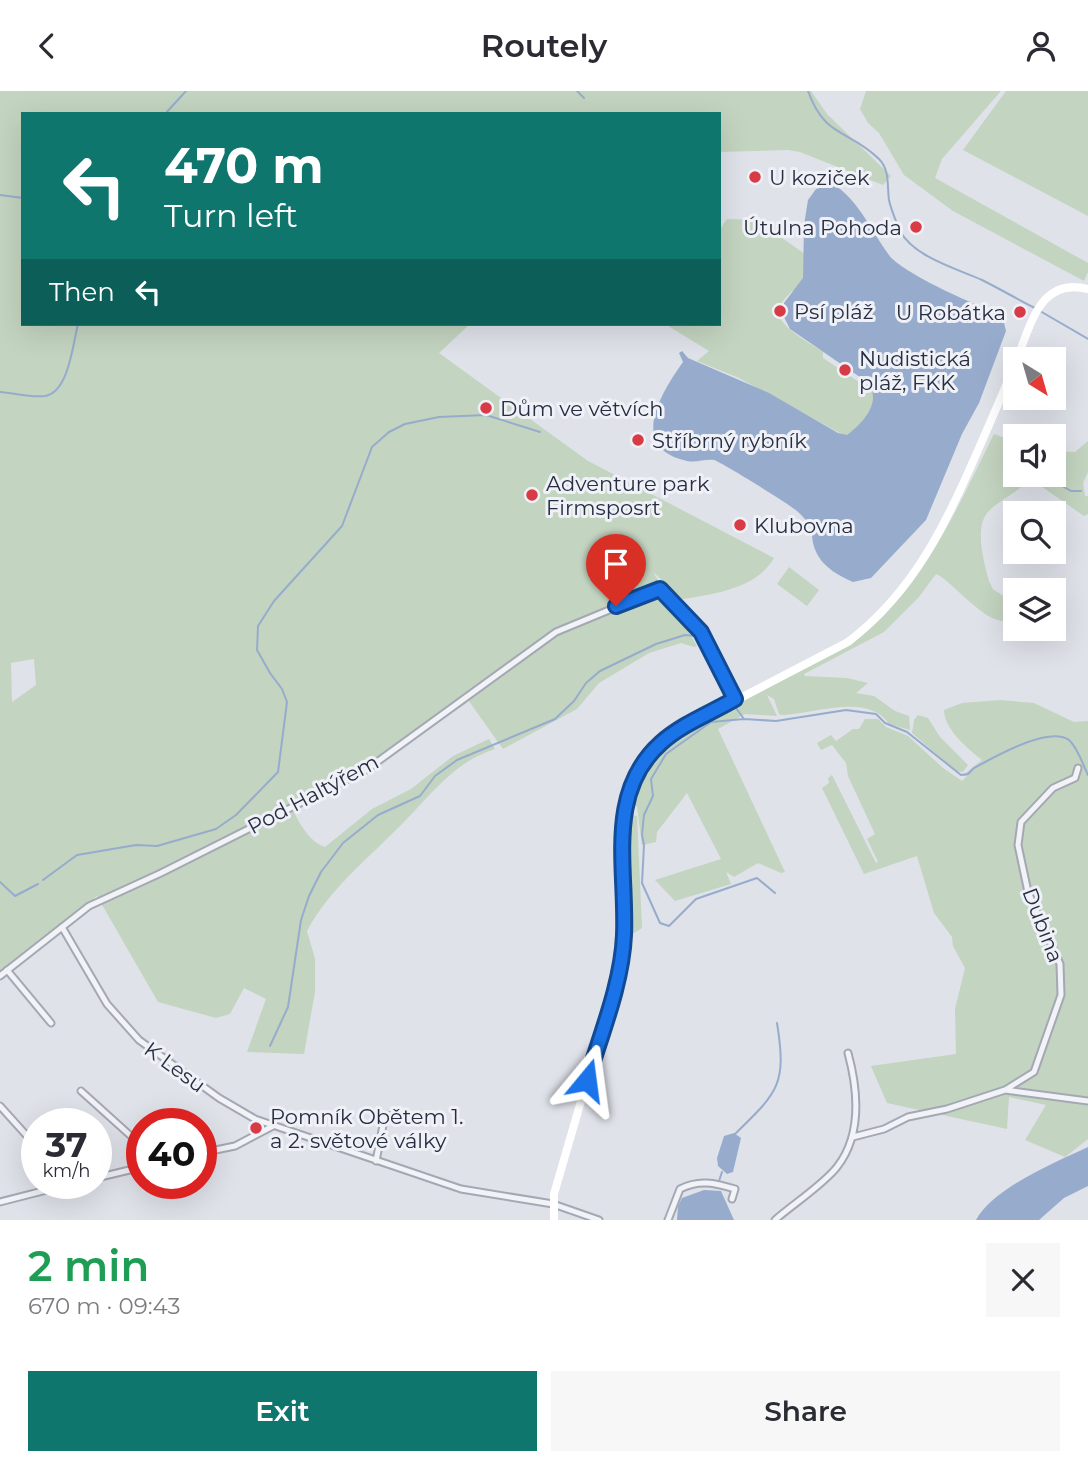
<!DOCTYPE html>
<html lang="en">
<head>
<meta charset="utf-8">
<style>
	body { margin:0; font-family:Montserrat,sans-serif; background:#f7f7f7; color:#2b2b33; height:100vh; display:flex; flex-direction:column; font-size:26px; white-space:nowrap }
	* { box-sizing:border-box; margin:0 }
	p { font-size:23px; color:#7c7c81 }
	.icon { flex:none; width:38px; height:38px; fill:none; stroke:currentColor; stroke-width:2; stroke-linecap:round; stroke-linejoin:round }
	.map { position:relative; height:1129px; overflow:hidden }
	.panel { display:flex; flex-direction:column; background:#fff; flex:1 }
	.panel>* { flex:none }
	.guide { position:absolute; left:21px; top:21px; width:700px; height:214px; border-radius:0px; box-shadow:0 7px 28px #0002; background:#0f766e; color:#fff; overflow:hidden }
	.needle { width:46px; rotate:143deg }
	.controls { position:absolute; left:1003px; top:256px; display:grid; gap:14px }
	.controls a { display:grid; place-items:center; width:63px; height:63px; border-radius:0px; background:#fff; box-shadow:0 7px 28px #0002; font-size:35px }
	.speed { position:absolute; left:21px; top:1017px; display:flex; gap:14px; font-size:35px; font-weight:700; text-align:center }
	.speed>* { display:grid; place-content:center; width:91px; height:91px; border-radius:50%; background:#fff; box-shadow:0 7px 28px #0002; line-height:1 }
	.speed small { font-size:18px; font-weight:400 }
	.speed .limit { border:10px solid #d22; background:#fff; color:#111 }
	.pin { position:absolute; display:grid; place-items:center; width:60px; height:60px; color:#fff; margin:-72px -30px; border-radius:50% 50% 50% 0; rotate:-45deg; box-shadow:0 0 7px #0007 }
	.pin .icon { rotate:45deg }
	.me { position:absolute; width:77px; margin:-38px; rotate:16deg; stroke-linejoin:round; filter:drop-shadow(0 0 5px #0008) }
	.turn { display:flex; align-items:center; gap:24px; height:147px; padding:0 28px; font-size:32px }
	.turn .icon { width:91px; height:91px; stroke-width:2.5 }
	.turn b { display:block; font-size:49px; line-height:60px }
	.then { display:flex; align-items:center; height:66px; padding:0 28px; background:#0003; gap:14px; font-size:26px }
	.round { display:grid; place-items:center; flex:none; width:74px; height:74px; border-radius:0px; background:#f7f7f7 }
	.summary { display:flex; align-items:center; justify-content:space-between; height:119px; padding:0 28px }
	h1 { font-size:42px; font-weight:600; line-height:52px; color:#1e9e55 }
	.action { display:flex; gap:14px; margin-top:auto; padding:14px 28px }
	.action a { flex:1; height:80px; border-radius:0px; background:#0f766e; color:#fff; font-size:28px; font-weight:600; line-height:80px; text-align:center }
	.action a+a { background:#f7f7f7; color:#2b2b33 }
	header { display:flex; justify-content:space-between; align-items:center; height:91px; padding:0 28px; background:#fff; font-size:32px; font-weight:600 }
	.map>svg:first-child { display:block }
	.green { fill:#c3d4c0; fill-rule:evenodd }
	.water { fill:#97accc }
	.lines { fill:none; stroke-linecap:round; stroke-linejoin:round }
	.stream { stroke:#97accc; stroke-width:2 }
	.street-casing { stroke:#a4a8b4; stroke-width:9 }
	.street { stroke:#f2f3f7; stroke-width:5 }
	.secondary { stroke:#fff; stroke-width:8 }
	.route-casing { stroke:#114b97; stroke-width:18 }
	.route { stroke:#1a73e8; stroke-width:12 }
	.poi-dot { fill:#d83b45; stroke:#eff1f7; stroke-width:2.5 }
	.labels { text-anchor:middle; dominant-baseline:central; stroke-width:6; stroke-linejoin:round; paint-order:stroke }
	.poi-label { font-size:21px; fill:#272e42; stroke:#eff1f7; text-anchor:start }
	.street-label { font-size:21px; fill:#272e42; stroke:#eff1f7 }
</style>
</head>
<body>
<header><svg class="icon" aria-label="back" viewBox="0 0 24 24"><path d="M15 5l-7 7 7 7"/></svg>Routely<svg class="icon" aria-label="person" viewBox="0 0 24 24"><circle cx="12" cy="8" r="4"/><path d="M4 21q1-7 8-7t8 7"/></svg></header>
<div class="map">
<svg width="1088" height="1129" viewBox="0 0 1088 1129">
	<rect width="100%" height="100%" fill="#dfe2e9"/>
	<path class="green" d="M0 0H811L827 23 891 85 883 94 800 61 788 59 719 61V23H23V233H470L439 262 588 370 774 467C757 497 715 503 683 508L653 481 697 555 694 556 681 552 649 562 599 592 577 618 503 658 466 606 468 611 351 689 297 719 295 723C301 736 312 752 325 756L372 718 411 698 453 665 489 648 495 658C452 671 427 709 396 739 365 770 328 800 307 840L315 868V901L304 963 247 961 266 908 244 897 230 923 216 927 158 911 97 805 0 884ZM34 568 36 594 12 611 11 572Z
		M866 0H1001L942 68 935 87 1088 172V181L1084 190 953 120 904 84 879 42 868 32 860 18Z
		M1006 0H1088V125L963 59Z
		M727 128 757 129 769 144 782 147 805 163 803 188 795 201 792 200C788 205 779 212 778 219 777 235 810 252 823 261V267L865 295 869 293C883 311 863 334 847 346L739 287 697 270 709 260 665 233H719V140Z
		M994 343 1013 350 1015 347V383H1054V360L1075 361 1088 350V381L1083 392 1085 405H1088V423L1084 425 1035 391 1028 390C1015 403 998 410 988 421 974 436 984 472 989 490L993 498 1015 513 1014 528C989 541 956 492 936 483L918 507 884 541 804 583 805 585 847 587 868 592 856 602 874 605 895 620 909 625 910 639 889 633C869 601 813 623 782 624L779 623 774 608 767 604 777 625 745 623 718 638 785 781 781 782 758 772 734 786 726 781 731 793 675 810 655 789 721 768 687 702 657 741 656 751 642 754 637 716 633 710C643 680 651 667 675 647L853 551C923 499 956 419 994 343Z
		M789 476 819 499 807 515 777 493Z
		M1000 609 1034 612 1074 631 1088 630V1048L1065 1066 1025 1049 1046 1014 1009 1006 1007 1038 887 1012 871 975 956 963 955 918 965 877 953 855 952 846 934 822 917 765 864 783 822 697 829 692 828 687 832 684 876 772 878 771 867 748 875 743 848 685 846 672 832 654 821 659 817 652 831 644 836 650 853 638H859L865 628H878L886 636 908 645 943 677 962 690 967 685H962L982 669C968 658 944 638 944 619L962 612Z
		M918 624 928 627 940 646 968 674 963 681 956 680 912 642 914 629Z
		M631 724 637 725 642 837 631 844 627 776Z"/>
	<path class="water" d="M833 93C858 108 872 141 889 164 901 181 977 216 998 221L1002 223 1006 240 979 312 962 343 926 429 871 487 853 491C828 480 810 466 812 436 807 431 803 425 797 420 789 413 721 371 714 369 705 368 696 372 687 370 627 357 661 302 683 271L679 262 682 260 688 267 769 302 838 342 847 344C864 332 883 309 867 291L790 238 782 222 784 212 803 187 804 134 808 109 816 98Z
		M734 1042 741 1047 733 1081 727 1083 718 1075 717 1067 724 1045Z
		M1088 1056V1095L1064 1107 1039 1129H976C993 1097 1056 1071 1088 1056Z
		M704 1099 721 1100 734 1129H677L678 1115 682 1107Z"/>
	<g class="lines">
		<path class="stream" d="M577 0 584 7
			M808 0C825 48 849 38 879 68 890 79 887 95 889 109 891 119 896 130 900 140 914 166 957 178 982 189 1000 198 1017 208 1035 217
			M165 23 186 0
			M0 104 23 107
			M1040 220 1088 248
			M0 301C14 302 31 307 45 305 69 301 73 252 78 233
			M1041 383 1071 400H1081
			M733 613 744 628
			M43 789 77 764 136 754 157 755 216 738 236 724 278 681 287 611 282 598 270 582 257 559 258 535 274 510 342 435 372 356 389 341 405 333 439 326 486 324 540 341
			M0 791 15 805 38 793
			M775 802 757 787 696 808 669 835 660 832 642 792 644 754 642 744 644 724 653 705 651 688 666 663 711 631 744 628 776 630 846 619 876 623 885 632 907 641 961 684 968 683 974 677C993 667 1049 634 1069 649 1078 657 1083 674 1088 684
			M270 955 288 916 301 829 309 805 321 781 343 752 378 724 420 705 435 685 457 669 555 628 574 610 586 592 600 580 656 553 685 544 698 545C712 564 716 589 730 609
			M735 1043C778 1001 787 994 777 932
			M719 1090 722 1081"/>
		<defs>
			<path id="street" d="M62 836 107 913 139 949 219 1007 255 1028 461 1098 553 1113 599 1129
				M7 879 51 932
				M0 885 89 815 161 782 366 679 556 541 660 498 701 541 735 608
				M1005 999 1088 1010
				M81 1000 142 1055
				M0 1015 37 1056
				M853 1046 884 1038 908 1026 947 1018 1005 999 1034 981 1061 904 1060 873 1028 801 1018 754 1021 731 1053 697 1075 687 1078 677
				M201 1062 235 1055 273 1035
				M376 1070 385 1024 414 1029
				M96 1087 142 1076
				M0 1111 74 1092
				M668 1129 680 1098C699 1088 715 1092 735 1098L732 1108
				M775 1129C792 1114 824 1093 837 1076 862 1044 858 999 848 962"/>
		</defs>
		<use href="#street" class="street-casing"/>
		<use href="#street" class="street"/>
		<path class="secondary" d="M1017 268C1031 233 1040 186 1088 198
			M554 1129V1103L622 869C630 782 594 702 677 640L848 551C915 500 946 432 979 357 991 329 1004 301 1015 272"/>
	</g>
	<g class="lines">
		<defs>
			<path id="route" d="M587 989C601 943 622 892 624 844 627 778 605 702 661 652 682 633 711 622 735 608L701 541 660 498 616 515"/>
		</defs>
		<use href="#route" class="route-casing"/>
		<use href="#route" class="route"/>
	</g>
	<g class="poi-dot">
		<circle cx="755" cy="86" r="7"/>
		<circle cx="916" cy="136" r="7"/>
		<circle cx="780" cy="220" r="7"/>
		<circle cx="1020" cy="221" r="7"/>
		<circle cx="845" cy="279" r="7"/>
		<circle cx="486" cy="317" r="7"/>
		<circle cx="638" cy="349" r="7"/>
		<circle cx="532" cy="404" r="7"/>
		<circle cx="740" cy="434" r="7"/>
		<circle cx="256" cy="1037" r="7"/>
	</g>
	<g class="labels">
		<g class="poi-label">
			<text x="769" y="86">U koziček</text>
			<text x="902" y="136" text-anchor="end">Útulna Pohoda</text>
			<text x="794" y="220">Psí pláž</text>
			<text x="1006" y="221" text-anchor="end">U Robátka</text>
			<text x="859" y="267">Nudistická<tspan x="859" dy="24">pláž, FKK</tspan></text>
			<text x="500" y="317">Dům ve větvích</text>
			<text x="652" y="349">Stříbrný rybník</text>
			<text x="546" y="392">Adventure park<tspan x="546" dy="24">Firmsposrt</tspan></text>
			<text x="754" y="434">Klubovna</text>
			<text x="270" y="1025">Pomník Obětem 1.<tspan x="270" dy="24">a 2. světové války</tspan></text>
		</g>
		<g class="street-label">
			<text transform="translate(313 703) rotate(-28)">Pod Haltýřem</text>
			<text transform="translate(1043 834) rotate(69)">Dubina</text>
			<text transform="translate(175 976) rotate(36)">K Lesu</text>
		</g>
	</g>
</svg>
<div class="controls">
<a><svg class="needle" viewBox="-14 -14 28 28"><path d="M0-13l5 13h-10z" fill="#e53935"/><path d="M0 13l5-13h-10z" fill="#7c7c81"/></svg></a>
<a><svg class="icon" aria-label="sound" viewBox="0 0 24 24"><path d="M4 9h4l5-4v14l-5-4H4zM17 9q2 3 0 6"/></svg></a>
<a><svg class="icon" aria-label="search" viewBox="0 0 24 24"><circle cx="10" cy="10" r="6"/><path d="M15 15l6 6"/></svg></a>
<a><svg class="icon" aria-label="layers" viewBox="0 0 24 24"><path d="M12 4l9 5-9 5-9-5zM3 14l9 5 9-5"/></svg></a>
</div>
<div class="speed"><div>37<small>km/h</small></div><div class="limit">40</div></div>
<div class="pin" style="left:616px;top:515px;background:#d93025"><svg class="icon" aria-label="arrive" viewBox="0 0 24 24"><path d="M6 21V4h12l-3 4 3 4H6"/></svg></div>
<svg class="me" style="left:587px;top:989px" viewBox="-20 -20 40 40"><path d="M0-17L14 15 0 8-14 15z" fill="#1a73e8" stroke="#fff" stroke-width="4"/></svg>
<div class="guide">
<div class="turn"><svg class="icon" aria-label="left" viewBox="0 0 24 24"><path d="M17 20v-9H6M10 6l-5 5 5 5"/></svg><div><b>470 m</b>Turn left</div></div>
<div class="then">Then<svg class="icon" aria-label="left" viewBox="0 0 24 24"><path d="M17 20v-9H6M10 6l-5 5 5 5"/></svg></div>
</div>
</div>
<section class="panel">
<div class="summary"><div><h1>2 min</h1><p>670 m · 09:43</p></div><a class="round"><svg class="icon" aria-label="close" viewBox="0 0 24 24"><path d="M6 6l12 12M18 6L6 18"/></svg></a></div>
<div class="action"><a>Exit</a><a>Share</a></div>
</section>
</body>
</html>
